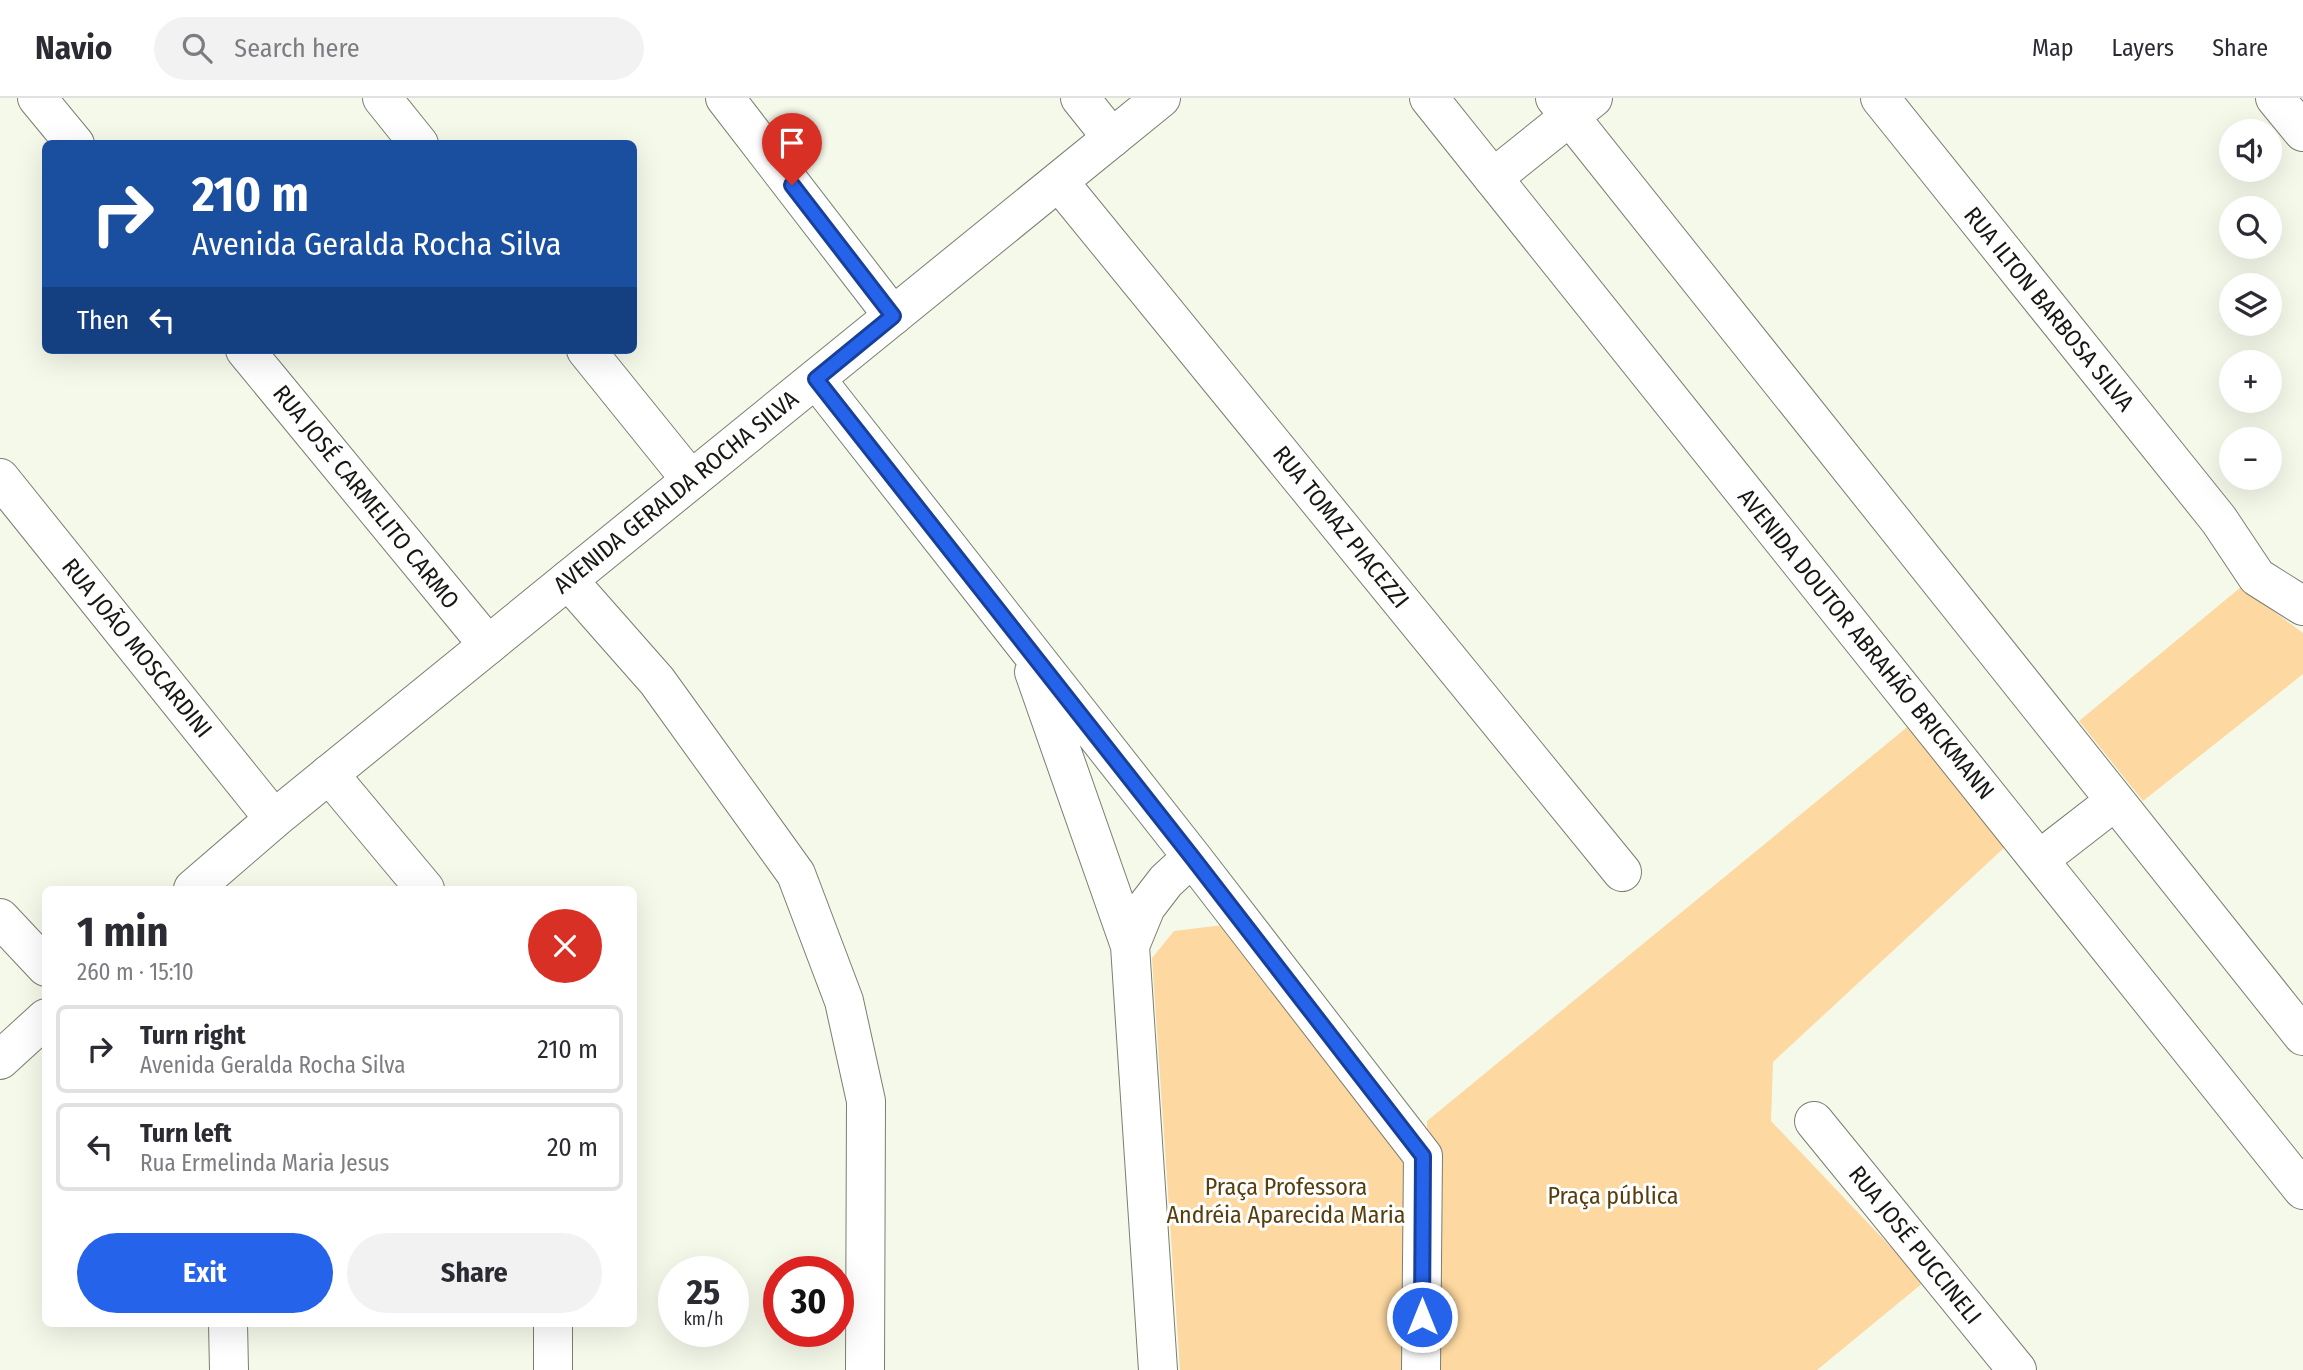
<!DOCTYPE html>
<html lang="en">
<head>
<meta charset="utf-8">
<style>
	body { margin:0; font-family:"Fira Sans Condensed",sans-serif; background:#f2f2f3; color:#2b2b33; height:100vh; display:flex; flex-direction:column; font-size:26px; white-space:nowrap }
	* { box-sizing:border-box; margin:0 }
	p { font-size:23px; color:#7c7c81 }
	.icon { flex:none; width:38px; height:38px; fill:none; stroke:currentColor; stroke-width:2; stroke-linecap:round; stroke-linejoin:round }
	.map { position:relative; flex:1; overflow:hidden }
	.side { position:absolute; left:42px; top:788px; width:595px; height:441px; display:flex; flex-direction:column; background:#fff; border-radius:10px; box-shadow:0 7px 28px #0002 }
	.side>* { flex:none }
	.guide { position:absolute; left:42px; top:42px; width:595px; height:214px; border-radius:10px; box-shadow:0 7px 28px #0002; background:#1a4fa0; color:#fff; overflow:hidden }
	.controls { position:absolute; left:2219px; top:21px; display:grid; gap:14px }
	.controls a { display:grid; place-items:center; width:63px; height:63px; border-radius:50%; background:#fff; box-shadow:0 7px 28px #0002; font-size:35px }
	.speed { position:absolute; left:658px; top:1158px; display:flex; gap:14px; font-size:35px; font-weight:700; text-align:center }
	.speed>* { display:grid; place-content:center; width:91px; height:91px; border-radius:50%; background:#fff; box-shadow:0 7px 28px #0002; line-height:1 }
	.speed small { font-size:18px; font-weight:400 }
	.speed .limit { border:10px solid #d22; background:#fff; color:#111 }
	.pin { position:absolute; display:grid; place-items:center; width:60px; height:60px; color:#fff; margin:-72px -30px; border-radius:50% 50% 50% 0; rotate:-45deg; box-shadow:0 0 7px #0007 }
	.pin .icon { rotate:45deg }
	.me { position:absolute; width:77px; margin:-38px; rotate:0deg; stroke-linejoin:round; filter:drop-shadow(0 0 5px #0008) }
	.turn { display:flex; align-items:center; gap:24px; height:147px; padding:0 35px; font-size:32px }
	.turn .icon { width:91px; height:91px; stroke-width:2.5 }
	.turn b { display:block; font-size:49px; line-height:60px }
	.then { display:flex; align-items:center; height:66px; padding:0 35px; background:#0003; gap:14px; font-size:26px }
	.round { display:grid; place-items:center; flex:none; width:74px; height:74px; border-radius:37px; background:#f2f2f3 }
	.summary { display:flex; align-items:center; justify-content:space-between; height:119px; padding:0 35px }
	h1 { font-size:42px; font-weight:700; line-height:52px }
	.primary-button { display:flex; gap:14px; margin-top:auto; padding:14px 35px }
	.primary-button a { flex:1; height:80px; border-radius:42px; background:#2563eb; color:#fff; font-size:28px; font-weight:700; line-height:80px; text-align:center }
	.primary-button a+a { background:#f2f2f3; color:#2b2b33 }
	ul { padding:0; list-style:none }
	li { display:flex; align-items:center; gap:21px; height:88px; margin:0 14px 10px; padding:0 21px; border:4px solid #e1e1e2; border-radius:10px }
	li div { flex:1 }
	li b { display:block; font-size:26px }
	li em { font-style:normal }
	header { display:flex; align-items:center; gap:42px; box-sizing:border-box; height:98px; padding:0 35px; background:#fff; border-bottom:2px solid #e1e1e2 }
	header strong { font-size:33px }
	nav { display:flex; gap:38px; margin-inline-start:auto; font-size:24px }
	.search { width:490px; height:63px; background:#f2f2f3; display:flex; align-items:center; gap:18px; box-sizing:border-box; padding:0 24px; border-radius:38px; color:#7c7c81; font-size:26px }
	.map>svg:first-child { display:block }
	.green { fill:#fdd8a0 }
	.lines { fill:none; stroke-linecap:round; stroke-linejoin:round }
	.minor-casing { stroke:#7a7e71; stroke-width:40 }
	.tertiary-casing { stroke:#7a7e71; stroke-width:40 }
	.secondary-casing { stroke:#7a7e71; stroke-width:40 }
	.minor { stroke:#fff; stroke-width:38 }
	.tertiary { stroke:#fff; stroke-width:38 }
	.secondary { stroke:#fff; stroke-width:38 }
	.route-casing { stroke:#184099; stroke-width:18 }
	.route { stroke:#2563eb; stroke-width:12 }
	.labels { text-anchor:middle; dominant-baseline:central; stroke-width:6; stroke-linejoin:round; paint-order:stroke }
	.street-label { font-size:24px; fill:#171813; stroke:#fff }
	.park-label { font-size:24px; fill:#593e0d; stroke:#fff }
</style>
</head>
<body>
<header>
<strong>Navio</strong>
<div class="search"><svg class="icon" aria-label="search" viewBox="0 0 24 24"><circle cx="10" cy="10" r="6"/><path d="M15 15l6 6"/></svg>Search here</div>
<nav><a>Map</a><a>Layers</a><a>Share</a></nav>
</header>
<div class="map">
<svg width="2303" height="1272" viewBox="0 0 2303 1272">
	<rect width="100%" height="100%" fill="#f5f9ea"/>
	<path class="green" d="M2241 489 2303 535V576L2143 703 2079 623Z
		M1911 626 2006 748 1773 964 1771 1023 1924 1184 1817 1272H1431L1427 1023Z
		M1223 827 1405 1064 1402 1272H1180L1152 860 1174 833Z"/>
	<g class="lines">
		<defs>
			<path id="minor" d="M37 0 75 46
				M382 0 419 46
				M725 0 893 218
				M1080 0 1112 40
				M1880 0 2219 422 2257 479 2303 508
				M2275 0 2303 34
				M1059 84 1622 774
				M245 252 488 547
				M586 252 691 382
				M816 281 1192 759 1423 1058 1421 1272
				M0 380 274 721
				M568 482 657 583 796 776 844 903 866 1003 865 1272
				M1034 574 1130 848 1158 1272
				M329 676 425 791
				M0 820 46 869
				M1130 848 1146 809 1166 783 1192 759
				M1814 1023 2017 1272
				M228 1225 229 1272
				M553 1272V1225"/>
			<path id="tertiary" d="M1493 80 1593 0
				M193 791 274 721 1161 0
				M0 962 46 920"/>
			<path id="secondary" d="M1429 0 2303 1092
				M1555 0 2303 938
				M2039 762 2115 703"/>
		</defs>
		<use href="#minor" class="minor-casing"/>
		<use href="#tertiary" class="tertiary-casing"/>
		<use href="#secondary" class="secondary-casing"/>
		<use href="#minor" class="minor"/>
		<use href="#tertiary" class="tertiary"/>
		<use href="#secondary" class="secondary"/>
	</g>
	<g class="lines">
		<defs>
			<path id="route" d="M792 87 893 218 816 281 1192 759 1423 1058 1422 1219"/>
		</defs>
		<use href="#route" class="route-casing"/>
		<use href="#route" class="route"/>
	</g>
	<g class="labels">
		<g class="street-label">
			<text transform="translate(2049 211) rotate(51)">RUA ILTON BARBOSA SILVA</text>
			<text transform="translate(676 394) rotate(-39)">AVENIDA GERALDA ROCHA SILVA</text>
			<text transform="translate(366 399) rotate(51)">RUA JOSÉ CARMELITO CARMO</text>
			<text transform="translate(1341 429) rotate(51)">RUA TOMAZ PIACEZZI</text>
			<text transform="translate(1866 546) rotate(51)">AVENIDA DOUTOR ABRAHÃO BRICKMANN</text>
			<text transform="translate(137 550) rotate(51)">RUA JOÃO MOSCARDINI</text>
			<text transform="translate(1915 1147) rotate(51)">RUA JOSÉ PUCCINELI</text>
		</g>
		<g class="park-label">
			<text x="1286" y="1089">Praça Professora<tspan x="1286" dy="28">Andréia Aparecida Maria</tspan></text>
			<text x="1613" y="1098">Praça pública</text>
		</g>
	</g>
</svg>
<div class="controls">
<a><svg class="icon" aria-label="sound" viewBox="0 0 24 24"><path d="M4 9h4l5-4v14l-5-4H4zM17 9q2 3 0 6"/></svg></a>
<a><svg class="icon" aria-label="search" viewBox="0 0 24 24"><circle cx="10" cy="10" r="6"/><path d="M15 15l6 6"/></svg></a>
<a><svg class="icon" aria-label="layers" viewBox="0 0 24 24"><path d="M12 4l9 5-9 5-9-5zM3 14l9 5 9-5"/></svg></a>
<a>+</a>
<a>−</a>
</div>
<div class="speed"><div>25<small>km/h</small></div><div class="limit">30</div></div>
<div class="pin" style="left:792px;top:87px;background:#d93025"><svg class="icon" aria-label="arrive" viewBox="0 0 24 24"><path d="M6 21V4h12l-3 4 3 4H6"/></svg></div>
<svg class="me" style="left:1422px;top:1219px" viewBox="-20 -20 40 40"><circle r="17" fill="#2563eb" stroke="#fff" stroke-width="3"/><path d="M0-11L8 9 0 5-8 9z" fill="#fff"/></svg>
<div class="guide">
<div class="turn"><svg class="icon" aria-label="right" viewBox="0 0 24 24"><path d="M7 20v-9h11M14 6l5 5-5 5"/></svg><div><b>210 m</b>Avenida Geralda Rocha Silva</div></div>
<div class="then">Then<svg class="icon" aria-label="left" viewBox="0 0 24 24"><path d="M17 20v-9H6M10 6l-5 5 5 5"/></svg></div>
</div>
<section class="side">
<div class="summary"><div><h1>1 min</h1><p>260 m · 15:10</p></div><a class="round" style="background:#d93025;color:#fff"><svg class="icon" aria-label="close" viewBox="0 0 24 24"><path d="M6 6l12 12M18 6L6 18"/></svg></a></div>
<ul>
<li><svg class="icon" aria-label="right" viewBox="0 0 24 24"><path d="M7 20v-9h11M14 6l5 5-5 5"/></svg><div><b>Turn right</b><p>Avenida Geralda Rocha Silva</p></div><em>210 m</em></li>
<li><svg class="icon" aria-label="left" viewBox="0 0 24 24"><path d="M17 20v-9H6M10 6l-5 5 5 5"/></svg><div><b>Turn left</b><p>Rua Ermelinda Maria Jesus</p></div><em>20 m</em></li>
</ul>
<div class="primary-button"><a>Exit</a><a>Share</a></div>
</section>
</div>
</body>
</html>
